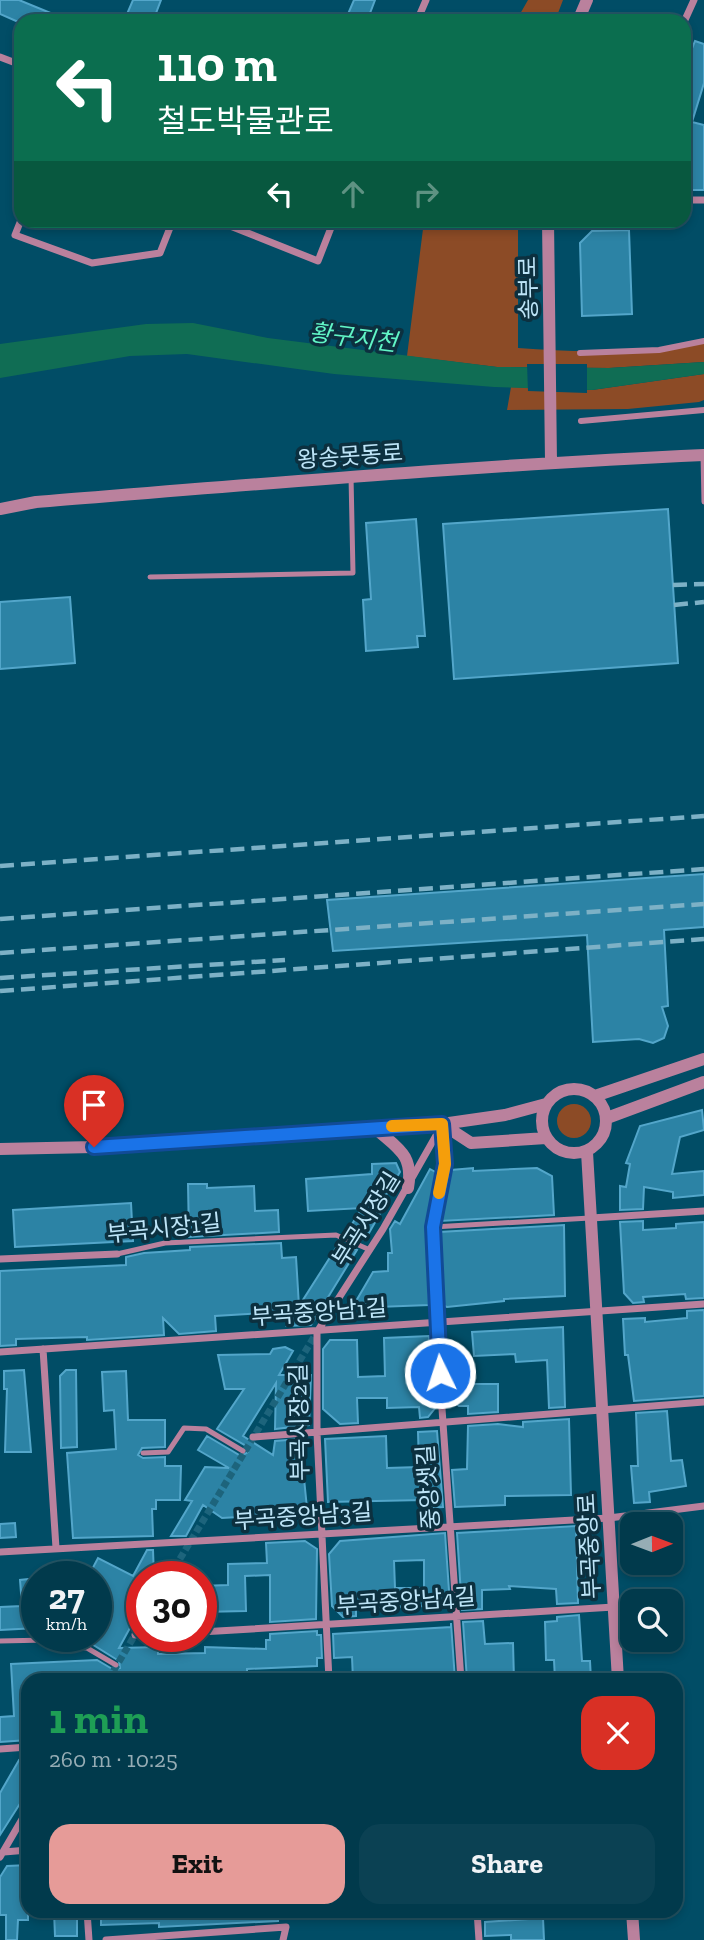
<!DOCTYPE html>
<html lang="en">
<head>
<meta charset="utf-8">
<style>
	body { margin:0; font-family:"Zilla Slab","Noto Sans KR",serif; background:#0b4153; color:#f1f3f6; height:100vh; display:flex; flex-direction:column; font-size:26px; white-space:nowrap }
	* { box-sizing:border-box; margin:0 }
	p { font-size:23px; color:#96adb5 }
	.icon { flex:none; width:38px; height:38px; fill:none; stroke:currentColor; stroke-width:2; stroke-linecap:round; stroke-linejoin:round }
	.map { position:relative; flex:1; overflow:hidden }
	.side { position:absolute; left:21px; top:1673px; width:662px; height:245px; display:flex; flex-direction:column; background:#013a4c; border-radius:21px; box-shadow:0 4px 10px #0003,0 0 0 2px #235464 }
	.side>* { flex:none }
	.hud { position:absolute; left:14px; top:14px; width:677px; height:214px; border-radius:21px; box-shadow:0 4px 10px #0003,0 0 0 2px #235464; background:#0b6e4f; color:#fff; overflow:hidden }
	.needle { width:46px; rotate:89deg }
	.fabs { position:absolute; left:620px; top:1512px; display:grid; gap:14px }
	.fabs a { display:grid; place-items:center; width:63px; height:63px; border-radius:14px; background:#013a4c; box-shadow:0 4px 10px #0003,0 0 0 2px #235464; font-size:35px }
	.speed { position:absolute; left:21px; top:1561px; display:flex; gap:14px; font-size:35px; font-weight:700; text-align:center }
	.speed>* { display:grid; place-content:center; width:91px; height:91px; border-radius:50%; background:#013a4c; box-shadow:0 4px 10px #0003,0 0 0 2px #235464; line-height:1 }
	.speed small { font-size:18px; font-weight:400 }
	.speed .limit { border:10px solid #d22; background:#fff; color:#111 }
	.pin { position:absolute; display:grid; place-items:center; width:60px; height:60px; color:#fff; margin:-72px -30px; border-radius:50% 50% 50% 0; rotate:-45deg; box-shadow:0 0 7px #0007 }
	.pin .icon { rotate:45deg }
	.me { position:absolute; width:77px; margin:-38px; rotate:356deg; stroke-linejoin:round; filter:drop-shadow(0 0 5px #0008) }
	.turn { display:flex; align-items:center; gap:24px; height:147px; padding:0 28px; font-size:32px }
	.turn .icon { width:91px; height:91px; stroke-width:2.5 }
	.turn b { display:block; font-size:49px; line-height:60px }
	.lanes { display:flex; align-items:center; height:66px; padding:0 28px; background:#0003; justify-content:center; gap:35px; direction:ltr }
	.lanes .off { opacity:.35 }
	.round { display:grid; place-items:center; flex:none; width:74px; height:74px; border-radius:21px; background:#0b4153 }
	.overview { display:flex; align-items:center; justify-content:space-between; height:119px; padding:0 28px }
	h1 { font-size:42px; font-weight:700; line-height:52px; color:#1e9e55 }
	.button { display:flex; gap:14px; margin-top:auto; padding:14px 28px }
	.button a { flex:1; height:80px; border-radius:21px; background:#e69b98; color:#111; font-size:28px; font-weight:700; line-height:80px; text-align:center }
	.button a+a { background:#0b4153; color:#f1f3f6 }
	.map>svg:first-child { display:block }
	.green { fill:#8c4b26 }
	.water { fill:#106d54 }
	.pier { fill:#014d66 }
	.building { fill:#2c83a5; stroke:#53a6ca; stroke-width:2; fill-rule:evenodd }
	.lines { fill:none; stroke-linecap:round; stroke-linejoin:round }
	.minor-tunnel { stroke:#1d647c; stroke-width:7; stroke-dasharray:7 3.5; stroke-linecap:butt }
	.service { stroke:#ba819d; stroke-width:5 }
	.pedestrian { stroke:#ba819d; stroke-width:6 }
	.minor { stroke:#ba819d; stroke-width:7 }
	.tertiary { stroke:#ba819d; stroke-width:12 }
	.rail { stroke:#7db1c6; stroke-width:4.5; stroke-dasharray:14 7; stroke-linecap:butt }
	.route-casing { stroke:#114b97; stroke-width:18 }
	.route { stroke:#1a73e8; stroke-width:12 }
	.slow { stroke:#f59e0b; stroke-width:12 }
	.labels { text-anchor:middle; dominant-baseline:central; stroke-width:7; stroke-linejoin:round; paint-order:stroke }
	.street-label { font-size:23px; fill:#bee5f8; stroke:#0c303f }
	.water-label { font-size:24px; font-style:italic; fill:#61f5c6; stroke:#0c303f }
</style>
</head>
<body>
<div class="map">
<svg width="704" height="1940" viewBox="0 0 704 1940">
	<rect width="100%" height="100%" fill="#014d66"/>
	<path class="green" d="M528 0H563L555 21H516Z
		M424 221H518V348C582 353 642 353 704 341V362L609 368 497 367 407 356Z
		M704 374V400L699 402 628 409 507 410 511 387 592 390Z
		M557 1121a17 17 0 1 1 34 0a17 17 0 1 1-34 0Z"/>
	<path class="water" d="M193 323 268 338 497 367 609 368 704 362V374L592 390 494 387 334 374 187 354 130 356 0 378V344L146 324Z"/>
	<path class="pier" d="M527 364H587V393L528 391Z"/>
	<path class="building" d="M0 0H19L70 21H16L0 14Z
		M133 0H161L153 21H124Z
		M354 0H375L367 21H345Z
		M695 41 704 44V83L692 122 704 125V190H684V69Z
		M629 230 632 314 582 316 580 243 592 231Z
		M668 509 678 663 454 679 443 524Z
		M416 519 425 636H417L418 647 366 651 363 600 371 599 366 523Z
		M70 597 75 663 0 669V602Z
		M704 874V927L664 930 668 1006 662 1007 668 1026 664 1038 653 1043 639 1039 593 1042 587 935 333 951 327 900Z
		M702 1110 704 1130 680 1137 672 1174 704 1171V1195L673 1198V1192L644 1187 643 1209 620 1210V1186L626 1187 630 1164 626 1163 640 1126Z
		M396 1163 400 1172 377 1210 381 1212 365 1240 347 1232 362 1208 308 1211 306 1179 372 1174V1164Z
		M473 1168V1171L537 1168 552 1176 554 1215 440 1221 451 1170Z
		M430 1169 437 1173 427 1227 429 1305 352 1308 373 1272 388 1271V1253H392L390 1229 395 1221 400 1224Z
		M188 1184H207V1188L254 1186 255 1211 278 1210 279 1232 189 1237Z
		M131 1203 133 1241 15 1247 13 1210Z
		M643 1221V1230L676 1228V1224L704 1222V1298L686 1299 685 1294 643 1297 644 1302 633 1303 624 1293 620 1222Z
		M564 1225 565 1296 504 1299V1301L447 1307 442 1305 439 1232Z
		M281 1243 282 1258 296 1257 299 1306 336 1248 348 1246 357 1250 311 1325 287 1326 296 1311 215 1316 216 1331 179 1334 163 1318 164 1335 87 1340V1337L16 1339V1345L0 1346V1271L126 1265V1257L144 1253 190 1250V1247Z
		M704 1310V1396L634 1401 628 1355H625L623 1319 645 1318V1322L687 1318V1311Z
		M563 1327 565 1407 549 1408 547 1360 516 1362 515 1354 474 1356 472 1332Z
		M429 1336 436 1407 428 1417 420 1418 419 1407 387 1408V1398H357L358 1423 340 1424 323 1409V1349L330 1340H357L358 1377 385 1376 384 1338Z
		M285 1347 293 1351 279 1375H311L309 1425 275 1429 276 1383 243 1436 273 1455 275 1441 300 1439 308 1518H279V1509H260L256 1516 222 1518 203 1505 186 1536H171L192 1501 185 1500 205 1467 229 1468 198 1450 207 1436 241 1456 248 1452 246 1446 217 1429 244 1389H225L218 1355 270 1354 273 1349Z
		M24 1370 31 1452H5L7 1389H4V1371Z
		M66 1370H76L77 1447 61 1448 60 1376Z
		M126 1371 128 1420H165V1447L142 1448 138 1455 143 1458 165 1457V1466H181L180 1500H156V1509H152L153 1536 73 1538 67 1453 116 1449 114 1410 104 1411 102 1372Z
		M474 1373V1384H498V1412L468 1414V1406H459L447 1396 446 1376Z
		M667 1411 671 1461 682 1460 686 1486 649 1492 650 1502 634 1503 631 1466H638L636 1413Z
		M569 1419 571 1495 505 1496V1505L455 1507 452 1470 467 1469 468 1426 498 1424 523 1427V1422Z
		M437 1431 443 1507 425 1508 424 1500 328 1502 325 1439 386 1436 387 1468 419 1467 418 1432Z
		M15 1523 16 1537 0 1538V1524Z
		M576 1526 578 1603 557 1604 556 1589 509 1586 510 1589 482 1590V1609L462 1610 457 1533Z
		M445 1533 450 1605 356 1609V1616L343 1617 332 1606 329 1554 340 1541ZM424 1560V1588H395L394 1561Z
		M305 1541 317 1549 316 1619 270 1622V1575L245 1576 246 1611 201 1612V1586L228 1585V1564L267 1563 266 1543Z
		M147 1550H153L154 1577H142V1606L119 1648 158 1647V1654L205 1653V1647L266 1649V1640H270V1634L317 1631V1635H321L322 1658H317V1666L247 1669V1680H28V1740L0 1742V1717L14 1716 11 1664 97 1660 114 1670 120 1668 119 1661 90 1643 76 1642 65 1636H96V1577H88L98 1558 133 1576Z
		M37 1578V1628L0 1630V1607L22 1606 20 1580Z
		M579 1615 582 1661H590L591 1680H555L554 1660H546L545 1622 557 1621V1617Z
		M483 1621 485 1644 513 1643 514 1680H467L463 1622Z
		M451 1623 455 1680H353L352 1657 334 1658 333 1634 451 1627Z
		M19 1760 28 1765V1791L0 1835V1793Z
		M28 1865V1920H18L17 1940H6V1915H0V1877L7 1866Z
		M54 1911H77V1936H55Z
		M101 1911H278V1921L159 1927V1923L101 1925Z
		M543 1918 544 1940H511V1935L485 1936V1922Z"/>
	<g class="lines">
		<path class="minor-tunnel" d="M169 1577 317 1332
			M108 1680 142 1623"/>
		<path class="service" d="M703 455 704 502
			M150 577 353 573 351 476
			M433 1227 590 1218
			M117 1254 165 1243 336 1235 370 1250
			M143 1453 168 1452 184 1428 206 1429 243 1451
			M0 1641 47 1640 55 1646 87 1648 116 1665"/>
		<path class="pedestrian" d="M580 353 659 350 704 341
			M581 421 704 410"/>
		<path class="minor" d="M417 21 426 0
			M684 22 694 0
			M0 57 21 65
			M684 200H704
			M21 220 15 235 92 263 160 253 173 220
			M215 220 318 261 334 220
			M442 1125 445 1164 433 1227 436 1323 461 1680
			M591 1218 704 1211
			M0 1259 117 1254
			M317 1332V1433L329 1680
			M317 1332 383 1229 442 1125
			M43 1349 56 1548
			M0 1352 704 1304
			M253 1437 704 1402
			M0 1552 609 1518 704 1506
			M201 1632 614 1607
			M135 1635 142 1634
			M0 1749 28 1747
			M4 1852 28 1850
			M0 1857 28 1809
			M87 1911 89 1940
			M477 1911 479 1940
			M477 1916 554 1911
			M106 1940 286 1927 283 1940"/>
		<path class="tertiary" d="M578 21 587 0
			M548 220 551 462
			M0 509 36 502C259 484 481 465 704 455
			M542 1121a32 32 0 1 1 64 0a32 32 0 1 1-64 0Z
			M595 1096 704 1059
			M607 1118 704 1082
			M442 1124 471 1143 546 1138
			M375 1128C397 1148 414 1154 408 1188
			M0 1149 94 1147 442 1124 505 1115 546 1104
			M587 1152 618 1680
			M632 1911 634 1940"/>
		<path class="rail" d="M673 585 704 584
			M674 605 704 602
			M0 866 704 816
			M0 919 704 869
			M0 953 704 904
			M0 978 285 960
			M0 991 704 939"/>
	</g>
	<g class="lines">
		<defs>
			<path id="route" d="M94 1147 442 1124 445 1164 433 1227 440 1373"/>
		</defs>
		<use href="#route" class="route-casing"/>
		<use href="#route" class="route"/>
		<path class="slow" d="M392 1126 442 1124 445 1164 439 1193"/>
	</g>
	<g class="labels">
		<g class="street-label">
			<text transform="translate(528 288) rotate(-91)">송부로</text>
			<text transform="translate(350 456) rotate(-4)">왕송못동로</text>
			<text transform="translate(366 1219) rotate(-58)">부곡시장길</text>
			<text transform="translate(164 1228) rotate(-6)">부곡시장1길</text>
			<text transform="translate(319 1312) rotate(-4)">부곡중앙남1길</text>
			<text transform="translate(299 1422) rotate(-91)">부곡시장2길</text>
			<text transform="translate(428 1487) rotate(-94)">중앙샛길</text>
			<text transform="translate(303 1516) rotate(-4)">부곡중앙남3길</text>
			<text transform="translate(589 1546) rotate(-93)">부곡중앙로</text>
			<text transform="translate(406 1601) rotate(-4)">부곡중앙남4길</text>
		</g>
		<g class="water-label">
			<text transform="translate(353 337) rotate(7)">황구지천</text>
		</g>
	</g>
</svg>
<div class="fabs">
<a><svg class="needle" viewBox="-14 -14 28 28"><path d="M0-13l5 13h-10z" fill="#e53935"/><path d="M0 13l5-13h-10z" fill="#96adb5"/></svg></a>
<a><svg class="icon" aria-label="search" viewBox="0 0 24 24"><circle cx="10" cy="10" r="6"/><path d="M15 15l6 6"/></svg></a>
</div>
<div class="speed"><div>27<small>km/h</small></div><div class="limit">30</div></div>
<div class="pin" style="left:94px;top:1147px;background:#d93025"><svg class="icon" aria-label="arrive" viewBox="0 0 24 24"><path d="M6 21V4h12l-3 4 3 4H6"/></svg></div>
<svg class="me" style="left:440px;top:1373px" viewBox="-20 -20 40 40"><circle r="17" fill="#1a73e8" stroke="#fff" stroke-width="3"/><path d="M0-11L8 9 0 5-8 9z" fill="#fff"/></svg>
<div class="hud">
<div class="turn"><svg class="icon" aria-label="left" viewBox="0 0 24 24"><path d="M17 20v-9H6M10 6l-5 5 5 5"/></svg><div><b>110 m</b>철도박물관로</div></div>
<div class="lanes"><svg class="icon" aria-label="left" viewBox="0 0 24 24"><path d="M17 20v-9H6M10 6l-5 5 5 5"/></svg><svg class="icon off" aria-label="ahead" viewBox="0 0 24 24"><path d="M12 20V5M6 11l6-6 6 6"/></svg><svg class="icon off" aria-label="right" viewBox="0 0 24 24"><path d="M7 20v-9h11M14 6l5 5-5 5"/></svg></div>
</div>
<section class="side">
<div class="overview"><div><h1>1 min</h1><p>260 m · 10:25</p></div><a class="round" style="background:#d93025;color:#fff"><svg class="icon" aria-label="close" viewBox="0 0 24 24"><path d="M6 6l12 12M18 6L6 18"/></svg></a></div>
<div class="button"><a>Exit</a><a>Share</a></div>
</section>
</div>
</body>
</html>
